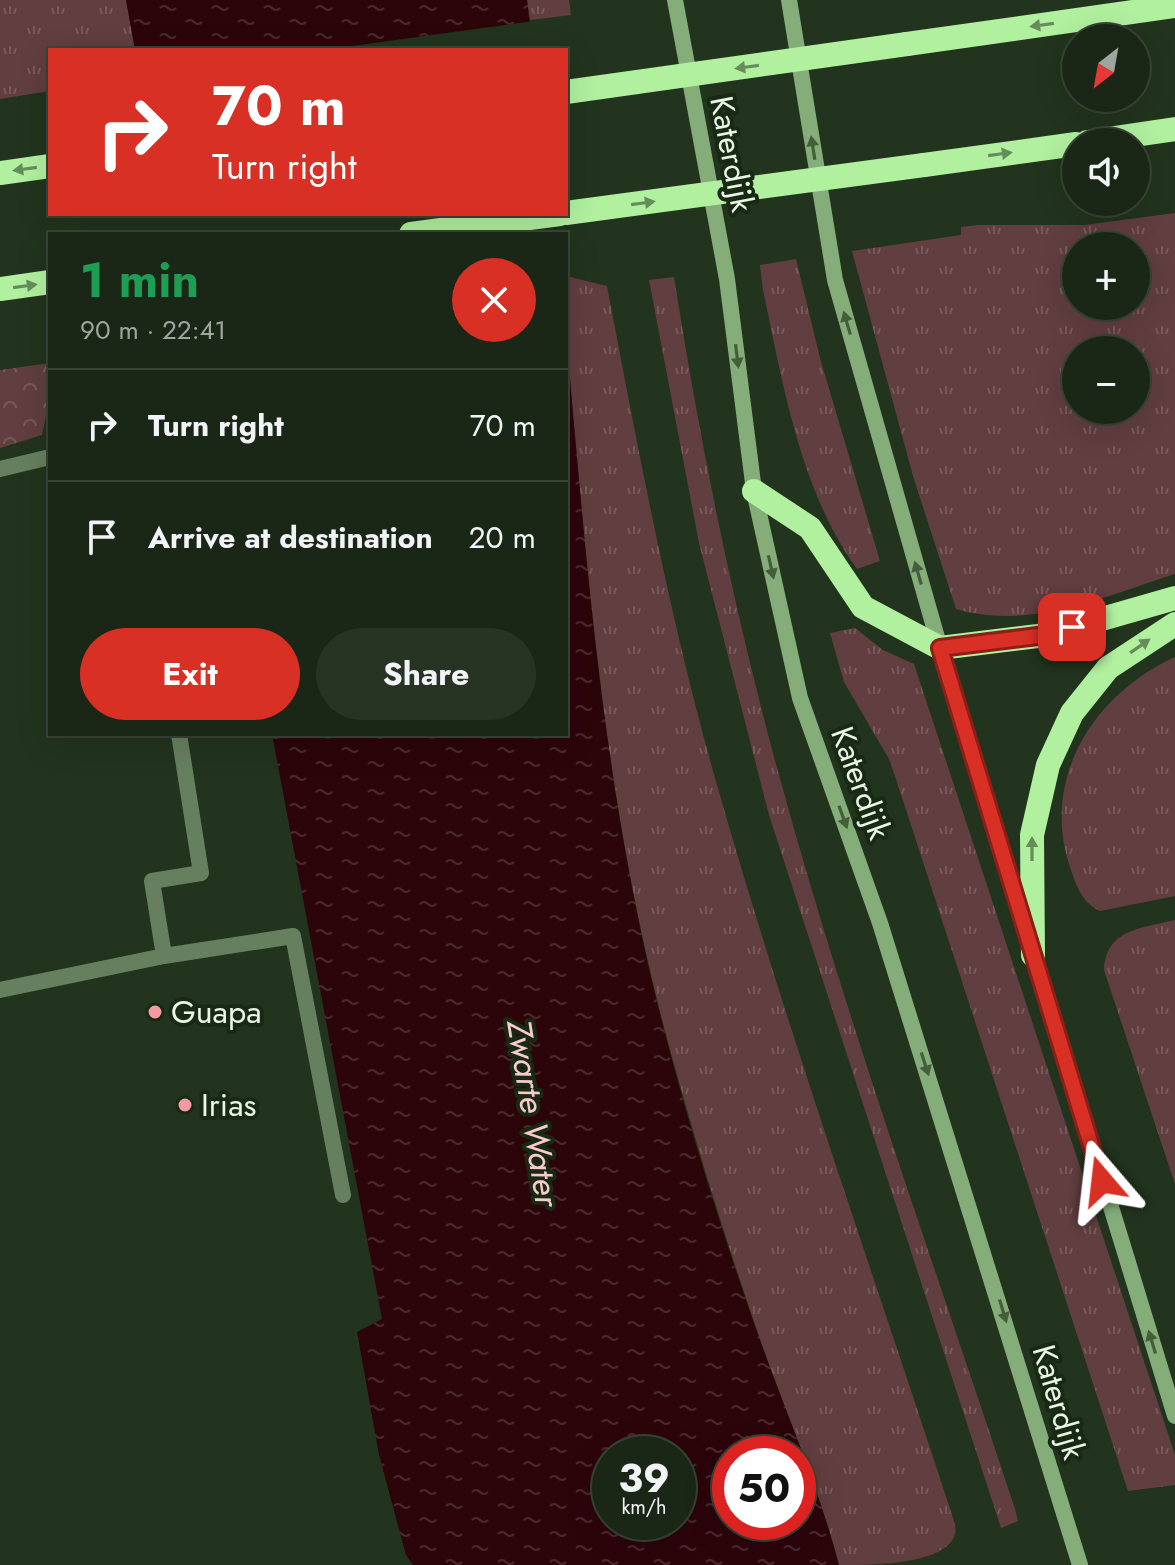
<!DOCTYPE html>
<html lang="en">
<head>
<meta charset="utf-8">
<style>
	body { margin:0; font-family:Jost,sans-serif; background:#273323; color:#f1f3f6; height:100vh; display:flex; flex-direction:column; font-size:30px; white-space:nowrap }
	* { box-sizing:border-box; margin:0 }
	p { font-size:26px; color:#9fa5a1 }
	.icon { flex:none; width:44px; height:44px; fill:none; stroke:currentColor; stroke-width:2; stroke-linecap:round; stroke-linejoin:round }
	.map { position:relative; flex:1; overflow:hidden }
	.drawer { position:absolute; left:48px; top:232px; width:520px; height:504px; display:flex; flex-direction:column; background:#1a2716; border-radius:0px; box-shadow:0 8px 32px #0002,0 0 0 2px #384435 }
	.drawer>* { flex:none }
	.top-card { position:absolute; left:48px; top:48px; width:520px; height:168px; border-radius:0px; box-shadow:0 8px 32px #0002,0 0 0 2px #384435; background:#d93025; color:#fff; overflow:hidden }
	.needle { width:52px; rotate:211deg }
	.controls { position:absolute; left:1062px; top:24px; display:grid; gap:16px }
	.controls a { display:grid; place-items:center; width:88px; height:88px; border-radius:50%; background:#1a2716; box-shadow:0 8px 32px #0002,0 0 0 2px #384435; font-size:40px }
	.speed { position:absolute; left:592px; top:1436px; display:flex; gap:16px; font-size:40px; font-weight:700; text-align:center }
	.speed>* { display:grid; place-content:center; width:104px; height:104px; border-radius:50%; background:#1a2716; box-shadow:0 8px 32px #0002,0 0 0 2px #384435; line-height:1 }
	.speed small { font-size:20px; font-weight:400 }
	.speed .limit { border:12px solid #d22; background:#fff; color:#111 }
	.pin { position:absolute; display:grid; place-items:center; width:68px; height:68px; color:#fff; margin:-34px; border-radius:16px; box-shadow:0 4px 12px #0006 }
	.me { position:absolute; width:88px; margin:-44px; rotate:343deg; stroke-linejoin:round; filter:drop-shadow(0 0 6px #0008) }
	.turn { display:flex; align-items:center; gap:28px; height:168px; padding:0 32px; font-size:36px }
	.turn .icon { width:104px; height:104px; stroke-width:2.5 }
	.turn b { display:block; font-size:56px; line-height:68px }
	.round { display:grid; place-items:center; flex:none; width:84px; height:84px; border-radius:42px; background:#273323 }
	.overview { display:flex; align-items:center; justify-content:space-between; height:136px; padding:0 32px }
	h1 { font-size:48px; font-weight:700; line-height:60px; color:#1e9e55 }
	.primary-button { display:flex; gap:16px; margin-top:auto; padding:16px 32px }
	.primary-button a { flex:1; height:92px; border-radius:48px; background:#d93025; color:#fff; font-size:32px; font-weight:700; line-height:92px; text-align:center }
	.primary-button a+a { background:#273323; color:#f1f3f6 }
	ul { padding:0; list-style:none }
	li { display:flex; align-items:center; gap:24px; height:112px; padding:0 32px; border-top:2px solid #384435 }
	li div { flex:1 }
	li b { display:block; font-size:30px }
	li em { font-style:normal }
	.map>svg:first-child { display:block }
	.grass { fill:url(#grass-tufts); fill-rule:evenodd }
	.forest { fill:url(#forest-crowns) }
	.water { fill:url(#water-ripples); fill-rule:evenodd }
	.pier { fill:#22341d }
	.lines { fill:none; stroke-linecap:round; stroke-linejoin:round }
	.lane { stroke:#667f5f; stroke-width:16 }
	.secondary { stroke:#85ad79; stroke-width:16 }
	.highway { stroke:#b1f09f; stroke-width:24 }
	.highway-bridge { stroke:#b1f09f; stroke-width:24 }
	.oneway { fill:#658d5a }
	.oneway2 { fill:#445e3c }
	.route-casing { stroke:#8d1f18; stroke-width:20 }
	.route { stroke:#d93025; stroke-width:14 }
	.poi-dot { fill:#f49aa0; stroke:#192a14; stroke-width:3 }
	.labels { text-anchor:middle; dominant-baseline:central; stroke-width:8; stroke-linejoin:round; paint-order:stroke }
	.street-label { font-size:32px; fill:#eaf5e7; stroke:#192a14 }
	.poi-label { font-size:32px; fill:#eaf5e7; stroke:#192a14; text-anchor:start }
	.water-label { font-size:34px; font-style:italic; fill:#fbcacc; stroke:#192a14 }
</style>
</head>
<body>
<div class="map">
<svg width="1175" height="1565" viewBox="0 0 1175 1565">
	<defs>
		<pattern id="grass-tufts" width="24" height="20" patternUnits="userSpaceOnUse" patternTransform="scale(2)"><rect width="24" height="20" fill="#613e40"/><path d="M3 7l-1-3M5 7V3M7 7l1-3M15 17l-1-3M17 17v-4M19 17l1-3" fill="none" stroke="#785a5c"/></pattern>
		<pattern id="forest-crowns" width="20" height="18" patternUnits="userSpaceOnUse" patternTransform="scale(2)"><rect width="20" height="18" fill="#613e40"/><path d="M2 6a3 3 0 1 1 6 0M12 15a3 3 0 1 1 6 0" fill="none" stroke="#785a5c"/></pattern>
		<pattern id="water-ripples" width="26" height="14" patternUnits="userSpaceOnUse" patternTransform="scale(2)"><rect width="26" height="14" fill="#2c050b"/><path d="M2 4q2-2 4 0t4 0M15 11q2-2 4 0t4 0" fill="none" stroke="#4b2a2f"/></pattern>
	</defs>
	<rect width="100%" height="100%" fill="#22341d"/>
	<path class="grass" d="M0 0H126L135 50H50V91L0 99Z
		M527 0H569L571 15 530 20Z
		M1175 213V574C1105 596 1030 631 956 609L913 476 852 251 961 235V227L978 225H1085ZM1076 246H1136V306H1076ZM1076 350H1136V410H1076Z
		M796 259 820 358 880 561 857 569C800 490 783 384 763 290L760 265Z
		M566 276 607 286C639 454 670 621 717 785 788 1034 875 1278 955 1524 963 1565 872 1565 839 1565 819 1487 786 1415 760 1339 731 1255 704 1170 680 1085 626 900 599 707 582 515 575 436 566 356 566 276Z
		M674 277C700 443 733 606 777 768 845 1018 934 1263 1015 1509L1018 1521 1001 1528 769 815 699 543 649 280Z
		M855 628 883 650 914 664 1175 1455V1485L1128 1491 896 779 889 759 844 682 830 633Z
		M1175 657V896L1100 911C1082 903 1076 885 1070 867 1040 778 1094 694 1175 657Z
		M1175 920V1184L1104 970C1106 929 1142 928 1175 920Z"/>
	<path class="forest" d="M50 363V397L42 435 0 448V370Z"/>
	<path class="water" d="M126 0H527L533 50H135Z
		M566 334C586 558 603 782 657 1002 685 1115 722 1233 761 1343 788 1417 819 1489 839 1565H413L406 1555 379 1455 357 1332 382 1319 272 734H566ZM610 1454H678V1522H610ZM730 1454H798V1522H730Z"/>
	<path class="pier" d="M534 21 537 50H323Z
		M144 214H557L560 234H146Z"/>
	<g class="lines">
		<path class="lane" d="M0 469 50 457
			M164 956 293 936 343 1195
			M0 990 164 956 152 881 201 873 179 734"/>
		<path class="secondary" d="M675 0 727 279 754 491 800 698 880 923 1080 1565
			M789 0 835 280 940 648 1175 1416"/>
		<path class="highway" d="M907 44 1175 6
			M1087 142 1175 129
			M924 165 1076 144
			M0 173 50 166
			M411 234 560 214
			M0 289 50 282
			M754 491 810 528 863 607 940 648 1046 635 1175 598
			M1033 955 1032 835 1048 765 1072 713 1108 668 1175 624"/>
		<path class="highway-bridge" d="M566 92 907 44
			M566 213 924 165"/>
	</g>
	<defs><path id="oneway-solid" d="M-6-.8H1V-3.2L6.5 0L1 3.2V.8H-6Z" transform="scale(2)"/></defs>
	<g class="oneway">
		<use href="#oneway-solid" transform="translate(1042 25) rotate(172)"/>
		<use href="#oneway-solid" transform="translate(747 67) rotate(172)"/>
		<use href="#oneway-solid" transform="translate(1000 154) rotate(-8)"/>
		<use href="#oneway-solid" transform="translate(25 169) rotate(172)"/>
		<use href="#oneway-solid" transform="translate(643 203) rotate(-8)"/>
		<use href="#oneway-solid" transform="translate(25 286) rotate(-8)"/>
		<use href="#oneway-solid" transform="translate(1140 646) rotate(-35)"/>
		<use href="#oneway-solid" transform="translate(1032 849) rotate(-90)"/>
	</g>
	<g class="oneway2">
		<use href="#oneway-solid" transform="translate(813 148) rotate(-99)"/>
		<use href="#oneway-solid" transform="translate(847 323) rotate(-106)"/>
		<use href="#oneway-solid" transform="translate(737 356) rotate(83)"/>
		<use href="#oneway-solid" transform="translate(771 567) rotate(77)"/>
		<use href="#oneway-solid" transform="translate(918 573) rotate(-106)"/>
		<use href="#oneway-solid" transform="translate(843 817) rotate(70)"/>
		<use href="#oneway-solid" transform="translate(925 1064) rotate(72)"/>
		<use href="#oneway-solid" transform="translate(1003 1311) rotate(73)"/>
		<use href="#oneway-solid" transform="translate(1152 1342) rotate(-107)"/>
	</g>
	<g class="lines">
		<defs>
			<path id="route" d="M1072 627 1046 635 940 648 1102 1181"/>
		</defs>
		<use href="#route" class="route-casing"/>
		<use href="#route" class="route"/>
	</g>
	<g class="poi-dot">
		<circle cx="155" cy="1012" r="8"/>
		<circle cx="185" cy="1105" r="8"/>
	</g>
	<g class="labels">
		<g class="street-label">
			<text transform="translate(732 154) rotate(79)">Katerdijk</text>
			<text transform="translate(861 783) rotate(70)">Katerdijk</text>
			<text transform="translate(1059 1402) rotate(74)">Katerdijk</text>
		</g>
		<g class="poi-label">
			<text x="171" y="1012">Guapa</text>
			<text x="201" y="1105">Irias</text>
		</g>
		<g class="water-label">
			<text transform="translate(533 1113) rotate(81)">Zwarte Water</text>
		</g>
	</g>
</svg>
<div class="controls">
<a><svg class="needle" viewBox="-14 -14 28 28"><path d="M0-13l5 13h-10z" fill="#e53935"/><path d="M0 13l5-13h-10z" fill="#9fa5a1"/></svg></a>
<a><svg class="icon" aria-label="sound" viewBox="0 0 24 24"><path d="M4 9h4l5-4v14l-5-4H4zM17 9q2 3 0 6"/></svg></a>
<a>+</a>
<a>−</a>
</div>
<div class="speed"><div>39<small>km/h</small></div><div class="limit">50</div></div>
<div class="pin" style="left:1072px;top:627px;background:#d93025"><svg class="icon" aria-label="arrive" viewBox="0 0 24 24"><path d="M6 21V4h12l-3 4 3 4H6"/></svg></div>
<svg class="me" style="left:1102px;top:1181px" viewBox="-20 -20 40 40"><path d="M0-17L14 15 0 8-14 15z" fill="#d93025" stroke="#fff" stroke-width="4"/></svg>
<div class="top-card">
<div class="turn"><svg class="icon" aria-label="right" viewBox="0 0 24 24"><path d="M7 20v-9h11M14 6l5 5-5 5"/></svg><div><b>70 m</b>Turn right</div></div>
</div>
<section class="drawer">
<div class="overview"><div><h1>1 min</h1><p>90 m · 22:41</p></div><a class="round" style="background:#d93025;color:#fff"><svg class="icon" aria-label="close" viewBox="0 0 24 24"><path d="M6 6l12 12M18 6L6 18"/></svg></a></div>
<ul>
<li><svg class="icon" aria-label="right" viewBox="0 0 24 24"><path d="M7 20v-9h11M14 6l5 5-5 5"/></svg><div><b>Turn right</b></div><em>70 m</em></li>
<li><svg class="icon" aria-label="arrive" viewBox="0 0 24 24"><path d="M6 21V4h12l-3 4 3 4H6"/></svg><div><b>Arrive at destination</b></div><em>20 m</em></li>
</ul>
<div class="primary-button"><a>Exit</a><a>Share</a></div>
</section>
</div>
</body>
</html>
